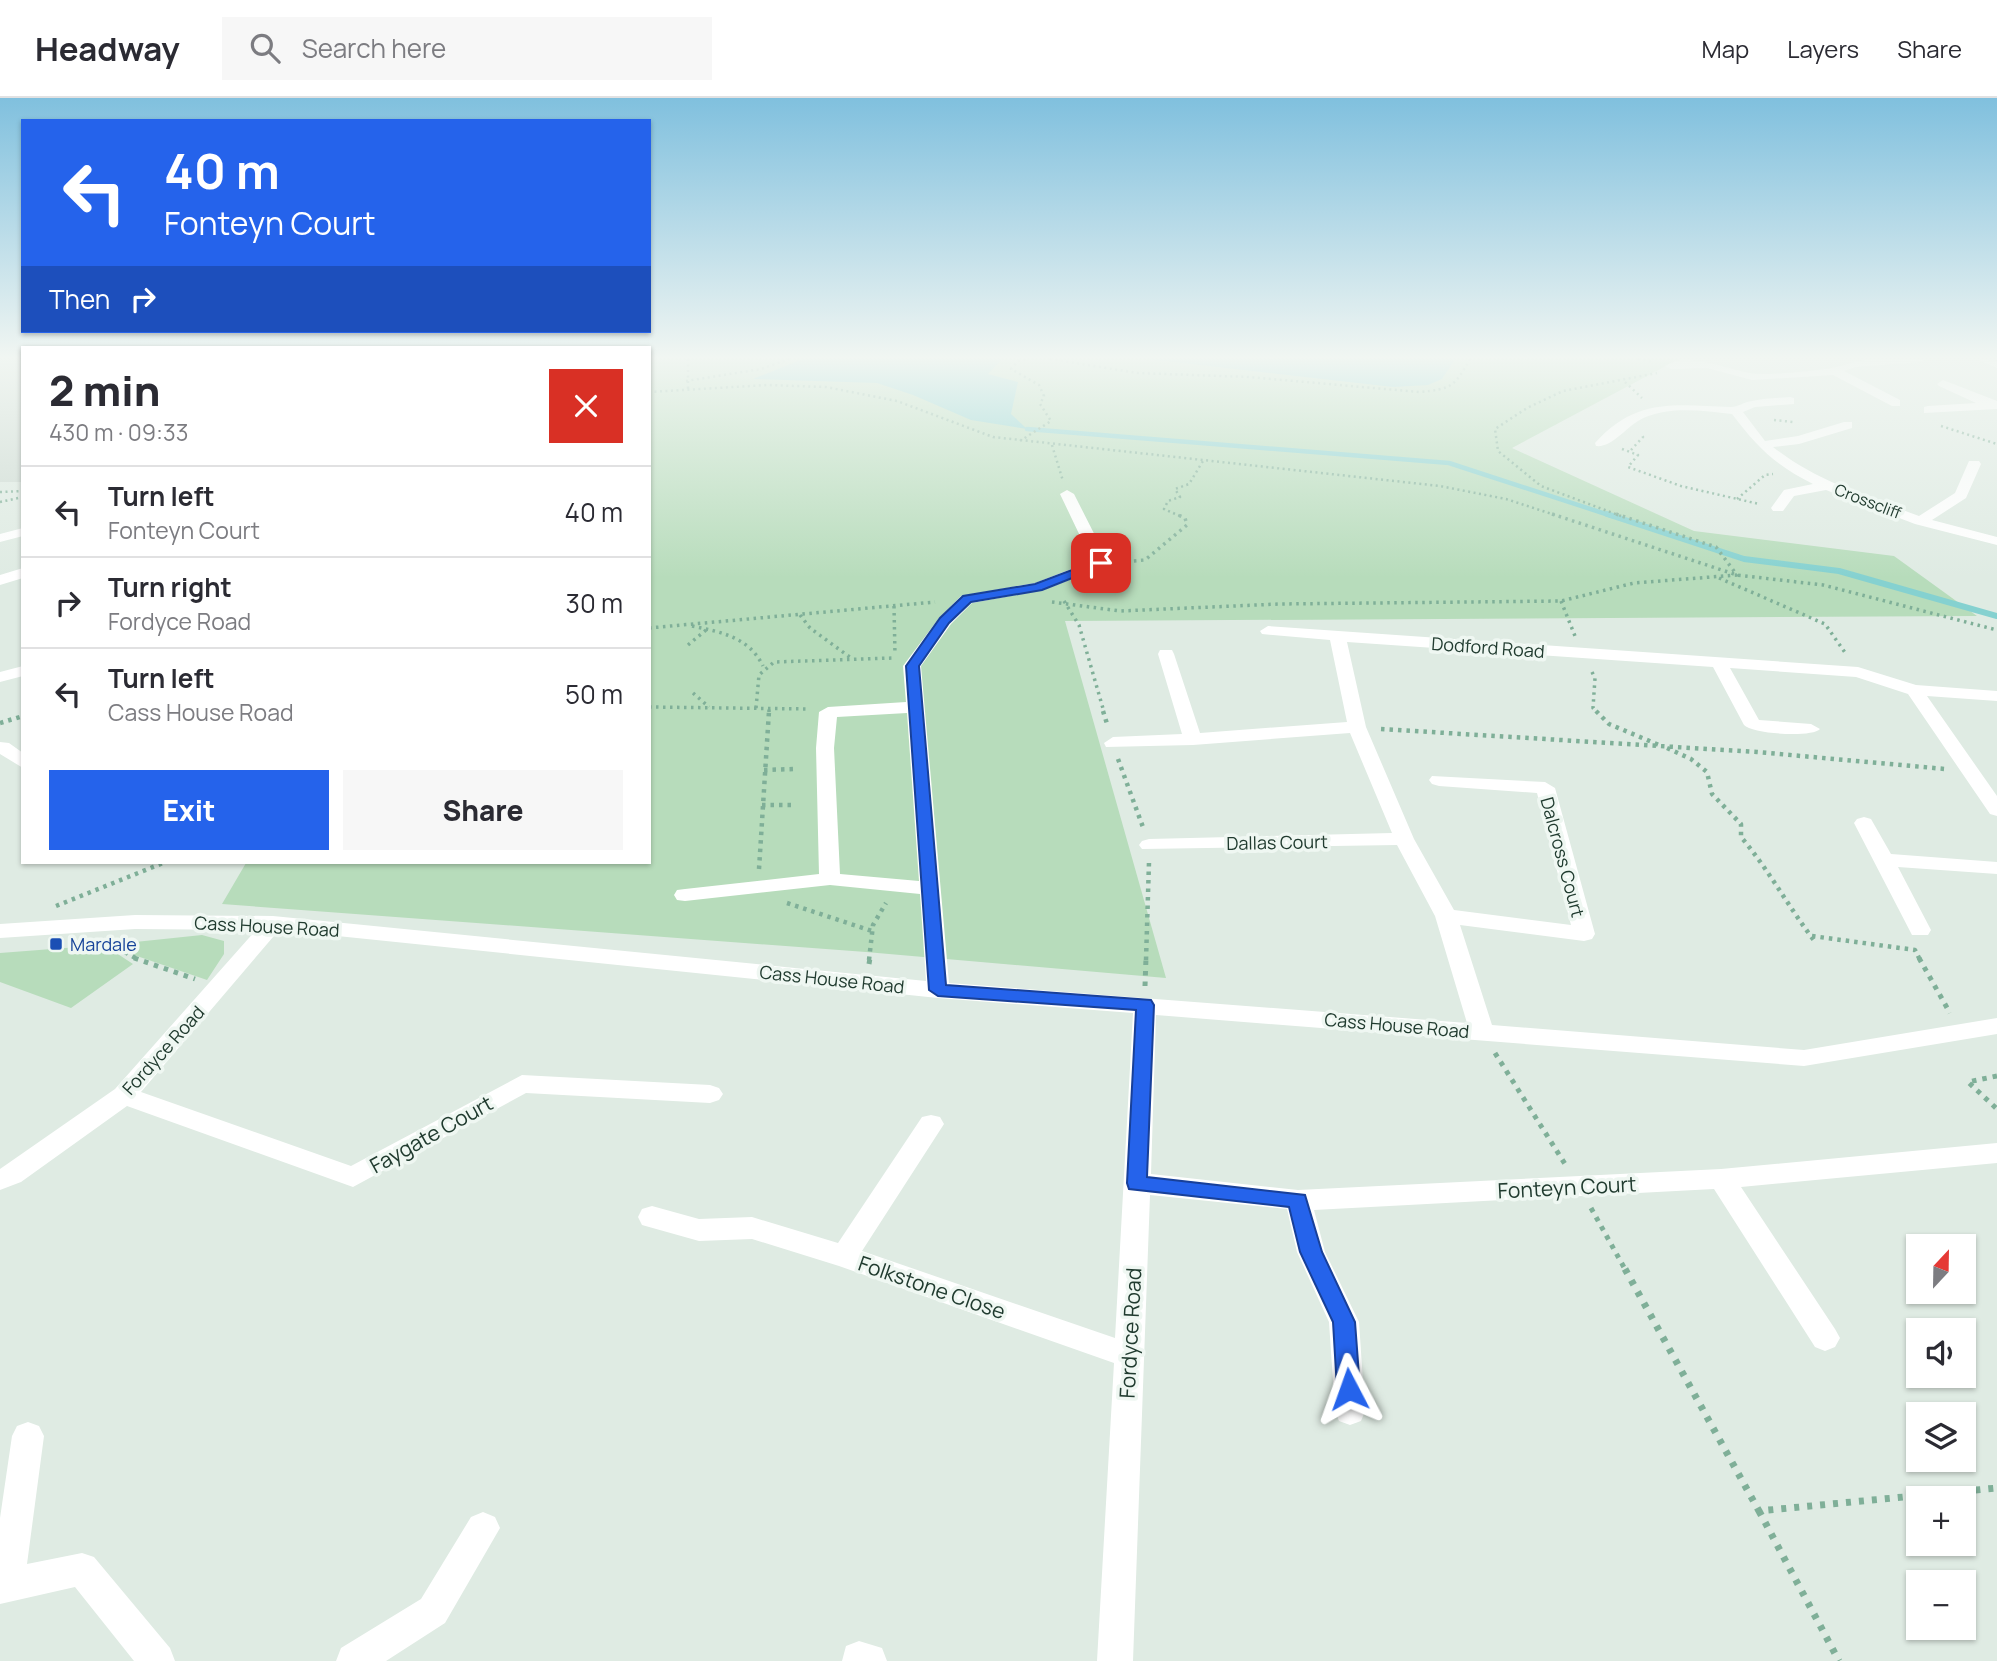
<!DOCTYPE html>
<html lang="en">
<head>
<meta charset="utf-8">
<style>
	body { margin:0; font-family:Manrope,sans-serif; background:#f7f7f7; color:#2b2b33; height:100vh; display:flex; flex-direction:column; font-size:26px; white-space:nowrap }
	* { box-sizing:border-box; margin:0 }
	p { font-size:23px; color:#7c7c81 }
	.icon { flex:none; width:38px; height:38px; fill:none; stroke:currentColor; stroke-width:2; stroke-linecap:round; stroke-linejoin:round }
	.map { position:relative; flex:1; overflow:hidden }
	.drawer { position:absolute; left:21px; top:248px; width:630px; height:518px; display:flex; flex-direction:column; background:#fff; border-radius:0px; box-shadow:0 2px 5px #0004 }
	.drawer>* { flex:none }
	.guide { position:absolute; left:21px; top:21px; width:630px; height:214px; border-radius:0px; box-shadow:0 2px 5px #0004; background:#2563eb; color:#fff; overflow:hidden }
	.needle { width:46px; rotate:22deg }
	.controls { position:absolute; left:1906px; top:1136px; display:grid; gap:14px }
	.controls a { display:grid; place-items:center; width:70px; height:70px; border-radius:0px; background:#fff; box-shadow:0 2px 5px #0004; font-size:35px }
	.pin { position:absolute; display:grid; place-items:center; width:60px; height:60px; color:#fff; margin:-30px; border-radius:14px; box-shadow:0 4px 10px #0006 }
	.me { position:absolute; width:77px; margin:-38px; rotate:356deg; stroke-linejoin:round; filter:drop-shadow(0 0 5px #0008) }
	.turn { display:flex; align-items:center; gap:24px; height:147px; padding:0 28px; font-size:32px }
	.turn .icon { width:91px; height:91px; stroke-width:2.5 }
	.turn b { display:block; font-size:49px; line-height:60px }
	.then { display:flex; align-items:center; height:66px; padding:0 28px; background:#0003; gap:14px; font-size:26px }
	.round { display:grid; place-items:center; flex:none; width:74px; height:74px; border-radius:0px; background:#f7f7f7 }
	.overview { display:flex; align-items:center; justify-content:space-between; height:119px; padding:0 28px }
	h1 { font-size:42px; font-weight:800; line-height:52px }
	.primary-button { display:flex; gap:14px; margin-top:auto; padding:14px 28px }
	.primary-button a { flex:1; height:80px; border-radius:0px; background:#2563eb; color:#fff; font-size:28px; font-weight:800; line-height:80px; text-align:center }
	.primary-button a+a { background:#f7f7f7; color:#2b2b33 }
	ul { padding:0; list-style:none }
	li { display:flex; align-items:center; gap:21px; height:91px; padding:0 28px; border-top:2px solid #e1e1e2 }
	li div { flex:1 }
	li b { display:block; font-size:26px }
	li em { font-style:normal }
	header { display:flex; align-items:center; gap:42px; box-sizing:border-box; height:98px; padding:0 35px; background:#fff; border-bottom:2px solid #e1e1e2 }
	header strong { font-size:33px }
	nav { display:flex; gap:38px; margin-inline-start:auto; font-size:24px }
	.search { width:490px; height:63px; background:#f7f7f7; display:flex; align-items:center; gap:18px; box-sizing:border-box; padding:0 24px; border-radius:0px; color:#7c7c81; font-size:26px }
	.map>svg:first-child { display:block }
	.built { fill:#cddad2 }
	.green { fill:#b7dcbb }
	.water { fill:#85d1d0 }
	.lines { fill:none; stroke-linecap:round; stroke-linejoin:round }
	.stream-far1 { stroke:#85d1d0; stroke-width:4.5 }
	.stream { stroke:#85d1d0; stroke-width:6 }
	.path-far4 { stroke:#7faf98; stroke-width:2.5; stroke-dasharray:2 3.5; stroke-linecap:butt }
	.path-far3 { stroke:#7faf98; stroke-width:3.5; stroke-dasharray:2.5 4.5; stroke-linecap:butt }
	.path-far2 { stroke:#7faf98; stroke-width:4.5; stroke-dasharray:3.5 5; stroke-linecap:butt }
	.path-far1 { stroke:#7faf98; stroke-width:5; stroke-dasharray:4.5 6; stroke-linecap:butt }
	.path { stroke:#7faf98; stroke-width:7; stroke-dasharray:5 8; stroke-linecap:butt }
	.minor { fill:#fff; fill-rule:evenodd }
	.route { fill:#2563eb; stroke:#184099; stroke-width:2 }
	.transit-dot { fill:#1a4fb4; stroke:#eff7f2; stroke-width:2.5 }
	.labels { text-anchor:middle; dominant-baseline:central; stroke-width:7; stroke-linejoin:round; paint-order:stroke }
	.far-street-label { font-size:16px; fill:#203b2f; stroke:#eff7f2 }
	.street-label { font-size:18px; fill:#203b2f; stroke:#eff7f2 }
	.transit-label { font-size:18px; fill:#164399; stroke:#eff7f2; text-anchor:start }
	.near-street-label { font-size:21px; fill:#203b2f; stroke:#eff7f2 }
</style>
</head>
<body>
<header>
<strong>Headway</strong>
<div class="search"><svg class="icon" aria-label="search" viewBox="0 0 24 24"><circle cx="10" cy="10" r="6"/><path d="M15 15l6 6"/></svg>Search here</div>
<nav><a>Map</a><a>Layers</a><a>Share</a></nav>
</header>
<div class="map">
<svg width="1997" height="1563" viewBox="0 0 1997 1563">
	<rect width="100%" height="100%" fill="#dfebe3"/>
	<path class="built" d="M0 261H23V384H0Z"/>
	<path class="green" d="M652 261H1679L1512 350 1694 433 1894 458 1977 518 1065 523 1166 880 866 854 222 806 246 765H649V262Z
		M202 837 224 843V856L207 882 134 857 116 846Z
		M104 847 133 866 71 910 0 884V855Z"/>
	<path class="water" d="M803 261H1002L988 276 1018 284 1011 316 1027 331 971 322 913 297 877 285 753 281Z
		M1148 261H1455L1442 281 1428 287 1393 289Z"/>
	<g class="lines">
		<path class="stream-far1" d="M1027 331 1449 365 1612 418"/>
		<path class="stream" d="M1607 416 1744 461 1839 473 1997 518"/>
		<path class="path-far4" d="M688 261V291
			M1050 261 1138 275 1249 279 1419 294C1452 291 1454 289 1470 261
			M1638 261 1654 264
			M686 283 761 271 789 261
			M1625 284 1642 300
			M649 294 767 287 826 289 897 303 993 339 1440 388 1506 401 1558 418
			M1774 322 1793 324
			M1941 328 1997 346
			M1020 343 1051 323 1040 306 1044 298 1039 287 1011 271 1018 263 1029 261
			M1052 347 1063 383
			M1622 351 1638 357 1628 369 1681 388 1759 406
			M1631 352 1643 339 1640 336
			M0 394 23 393
			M1737 401 1765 377 1773 376
			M0 404 23 399
			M1180 418 1164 411 1168 403 1180 399 1175 391 1189 386 1203 363
			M1621 418 1541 388 1498 353 1495 331 1527 310 1563 293 1657 275"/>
		<path class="path-far3" d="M1552 416 1737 477 1823 487 1997 532
			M1120 464 1145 462 1187 427 1185 420 1176 416
			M1719 480 1825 526 1846 556
			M1064 503 1079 527 1104 614
			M1561 503 1575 538
			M1052 504 1120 513 1279 506 1561 503 1634 485 1737 477 1716 449 1616 416
			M894 508 895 557
			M800 517 810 530 851 560
			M692 528C721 534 749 539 763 568
			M649 530 935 504
			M688 547 706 532
			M1592 574 1595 580 1593 610 1597 614
			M693 595 709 609
			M649 609 809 611
			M756 610 759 577 774 564 893 560
			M769 614V610"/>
		<path class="path-far2" d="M1103 613 1108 629
			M1596 613 1609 626 1659 647
			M0 625 23 618
			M1381 631 1757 654 1945 671
			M1667 650 1691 661 1707 674 1712 696 1741 726V739C1769 772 1789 810 1816 845
			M1118 661 1144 732
			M764 672 795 671
			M762 707H794
			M759 771 769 613
			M787 805 872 833
			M56 808 163 765
			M1812 838 1915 852 1920 862
			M110 846 139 862
			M869 862 873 827 886 805
			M1146 862 1149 764"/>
		<path class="path-far1" d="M134 860 195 881
			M1919 860 1950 915
			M869 866 870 860
			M1145 888 1146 860
			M1495 955 1565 1066
			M1997 978 1968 984 1997 1011
			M1591 1110 1626 1173"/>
		<path class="path" d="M1625 1171 1759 1413 1997 1390
			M1759 1413 1839 1563"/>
		<path class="minor" d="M1874 261H1927L1921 264 1855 269 1844 273 1900 302V308H1892L1833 277 1752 282 1707 270 1671 271 1665 268C1685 253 1728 271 1750 275 1767 278 1814 273 1832 270 1847 267 1858 262 1874 261Z
			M1979 261 1997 263V270L1981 263Z
			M1943 282 1997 303V311L1924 315V309L1928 308 1976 305 1939 288 1937 286Z
			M1790 299 1794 300V306L1755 309 1743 314 1765 343 1798 338 1844 324H1852V330L1799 346 1773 349C1816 383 1868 399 1919 418L1955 395 1969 363H1979L1981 366 1966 400 1932 422 1997 439V447L1915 426 1826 392 1794 398 1783 413H1773L1771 410 1784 392 1813 386C1776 368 1757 349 1732 316 1702 313 1666 307 1638 323 1626 330 1611 350 1596 348L1595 345C1636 299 1676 307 1731 309 1738 309 1744 304 1752 303 1764 300 1778 300 1790 299Z
			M1067 392 1074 396 1109 465 1106 468 1043 492 972 505 951 526 921 568 949 885 1467 925 1435 818 1397 747 1142 751 1139 747 1142 743 1149 741 1392 735 1350 635 1193 647 1106 649 1104 645 1113 639 1182 636 1158 556 1160 552H1172L1174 556 1200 635 1347 624 1330 542 1262 536 1260 533 1268 528 1858 569 1916 587 1997 593V603L1927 598 1997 698V718L1990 716 1908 596 1856 579 1730 570 1759 622 1811 626 1820 631C1812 640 1752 636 1744 627L1713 569 1347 544 1366 629 1414 741 1454 812 1571 827 1537 695 1439 688 1432 686 1429 682 1432 678 1545 684 1555 690 1595 836 1592 841 1584 843 1460 827 1492 927 1804 952 1997 920V936L1804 968 1156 917 1151 1076 1298 1092 1721 1071 1997 1045V1065L1741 1089 1835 1231 1840 1240 1835 1249 1825 1253 1815 1249 1714 1091 1314 1112 1325 1154 1359 1224 1365 1313 1361 1323 1350 1327 1339 1323 1335 1313 1329 1224 1297 1154 1287 1111 1150 1097 1133 1563H1097L1114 1265 839 1168 752 1141 699 1143 642 1127 638 1119 642 1111 652 1108 699 1121 752 1119 838 1145 922 1019 931 1017 940 1019 944 1026 862 1153 1115 1240 1133 915 938 900 279 832 141 994 351 1068 522 977 710 987 719 990 723 996 719 1002 710 1005 526 995 353 1089 127 1008 21 1084 0 1092V1071L115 991 256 832 135 831 0 840V826L135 817 273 818 926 883 920 796 830 787 685 803 677 802 674 797 677 792 685 791 819 776 816 650 819 614 828 609 906 604 903 568 939 520 961 498 1035 485 1092 463 1060 396ZM907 615 919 783 840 776 834 650 837 619Z
			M23 430V438L0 444V436Z
			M23 470V480L0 487V477Z
			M23 568V578L0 584V574Z
			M0 644 9 645 23 655V670L0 656Z
			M1864 719 1871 721 1891 756 1997 764V776L1898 769 1931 832 1928 837H1912L1854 725 1857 721Z
			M28 1324 39 1328 44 1338 27 1466 82 1455 94 1459 170 1550 175 1563H134L75 1489 0 1506V1420L12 1338 17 1328Z
			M483 1414 495 1419 500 1430 445 1525 386 1563H336L341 1550 421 1501 471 1419Z
			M859 1543 882 1550 887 1563H842L846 1548Z"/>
	</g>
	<linearGradient id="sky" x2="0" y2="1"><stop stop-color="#80c0de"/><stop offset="0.54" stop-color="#f1f6f2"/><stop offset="1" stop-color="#f1f6f2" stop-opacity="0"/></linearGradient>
	<rect width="1997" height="480" fill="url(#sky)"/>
	<path class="route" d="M1101 461 1105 462V467L1042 492 971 504 949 525 919 568 946 887 1151 902 1154 907 1147 1079 1305 1097 1322 1154 1355 1224 1360 1291 1357 1298 1349 1301 1341 1298 1337 1291 1333 1224 1300 1154 1289 1109 1129 1091 1127 1085 1136 912 938 898 929 892 906 568 940 520 963 498 1035 486Z"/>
	<rect class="transit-dot" x="49" y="839" width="14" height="14" rx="3.5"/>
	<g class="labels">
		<g class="far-street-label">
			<text transform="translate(1868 403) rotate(21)">Crosscliff</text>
		</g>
		<g class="street-label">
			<text transform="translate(1488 549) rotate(4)">Dodford Road</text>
			<text transform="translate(1277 744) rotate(-1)">Dallas Court</text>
			<text transform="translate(1563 759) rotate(75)">Dalcross Court</text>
			<text transform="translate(267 828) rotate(3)">Cass House Road</text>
			<text transform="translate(832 881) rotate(6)">Cass House Road</text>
			<text transform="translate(1397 927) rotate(5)">Cass House Road</text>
			<text transform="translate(163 952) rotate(-48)">Fordyce Road</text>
		</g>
		<g class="transit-label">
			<text x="70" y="846">Mardale</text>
		</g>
		<g class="near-street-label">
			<text transform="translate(431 1036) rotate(-29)">Faygate Court</text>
			<text transform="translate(1567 1089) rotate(-3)">Fonteyn Court</text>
			<text transform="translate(932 1189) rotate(19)">Folkstone Close</text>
			<text transform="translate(1130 1235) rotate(-87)">Fordyce Road</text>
		</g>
	</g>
</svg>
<div class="controls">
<a><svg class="needle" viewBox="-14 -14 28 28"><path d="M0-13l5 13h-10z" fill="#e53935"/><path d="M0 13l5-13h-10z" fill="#7c7c81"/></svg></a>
<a><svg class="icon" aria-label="sound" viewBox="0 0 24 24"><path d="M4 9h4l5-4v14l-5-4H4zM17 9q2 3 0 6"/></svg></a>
<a><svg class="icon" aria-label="layers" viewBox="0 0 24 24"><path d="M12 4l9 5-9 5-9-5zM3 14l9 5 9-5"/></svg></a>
<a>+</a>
<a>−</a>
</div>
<div class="pin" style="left:1101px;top:465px;background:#d93025"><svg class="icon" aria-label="arrive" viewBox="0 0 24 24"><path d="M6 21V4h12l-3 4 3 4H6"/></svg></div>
<svg class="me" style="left:1349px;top:1291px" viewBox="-20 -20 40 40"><path d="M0-17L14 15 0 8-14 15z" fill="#2563eb" stroke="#fff" stroke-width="4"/></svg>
<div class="guide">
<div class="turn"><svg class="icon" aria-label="left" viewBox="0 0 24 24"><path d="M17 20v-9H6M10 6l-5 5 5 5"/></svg><div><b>40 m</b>Fonteyn Court</div></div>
<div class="then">Then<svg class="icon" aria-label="right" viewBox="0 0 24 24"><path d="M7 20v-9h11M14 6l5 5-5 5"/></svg></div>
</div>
<section class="drawer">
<div class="overview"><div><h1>2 min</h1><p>430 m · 09:33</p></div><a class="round" style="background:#d93025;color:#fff"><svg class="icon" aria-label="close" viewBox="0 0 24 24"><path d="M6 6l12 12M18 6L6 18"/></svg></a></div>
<ul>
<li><svg class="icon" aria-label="left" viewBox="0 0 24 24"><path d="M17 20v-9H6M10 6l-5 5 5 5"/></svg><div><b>Turn left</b><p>Fonteyn Court</p></div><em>40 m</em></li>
<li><svg class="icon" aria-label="right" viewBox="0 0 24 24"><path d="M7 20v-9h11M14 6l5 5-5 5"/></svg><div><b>Turn right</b><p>Fordyce Road</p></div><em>30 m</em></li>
<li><svg class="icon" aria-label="left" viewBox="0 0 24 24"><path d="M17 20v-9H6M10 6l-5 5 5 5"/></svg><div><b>Turn left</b><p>Cass House Road</p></div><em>50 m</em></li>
</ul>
<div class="primary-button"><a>Exit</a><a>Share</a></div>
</section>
</div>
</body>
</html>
